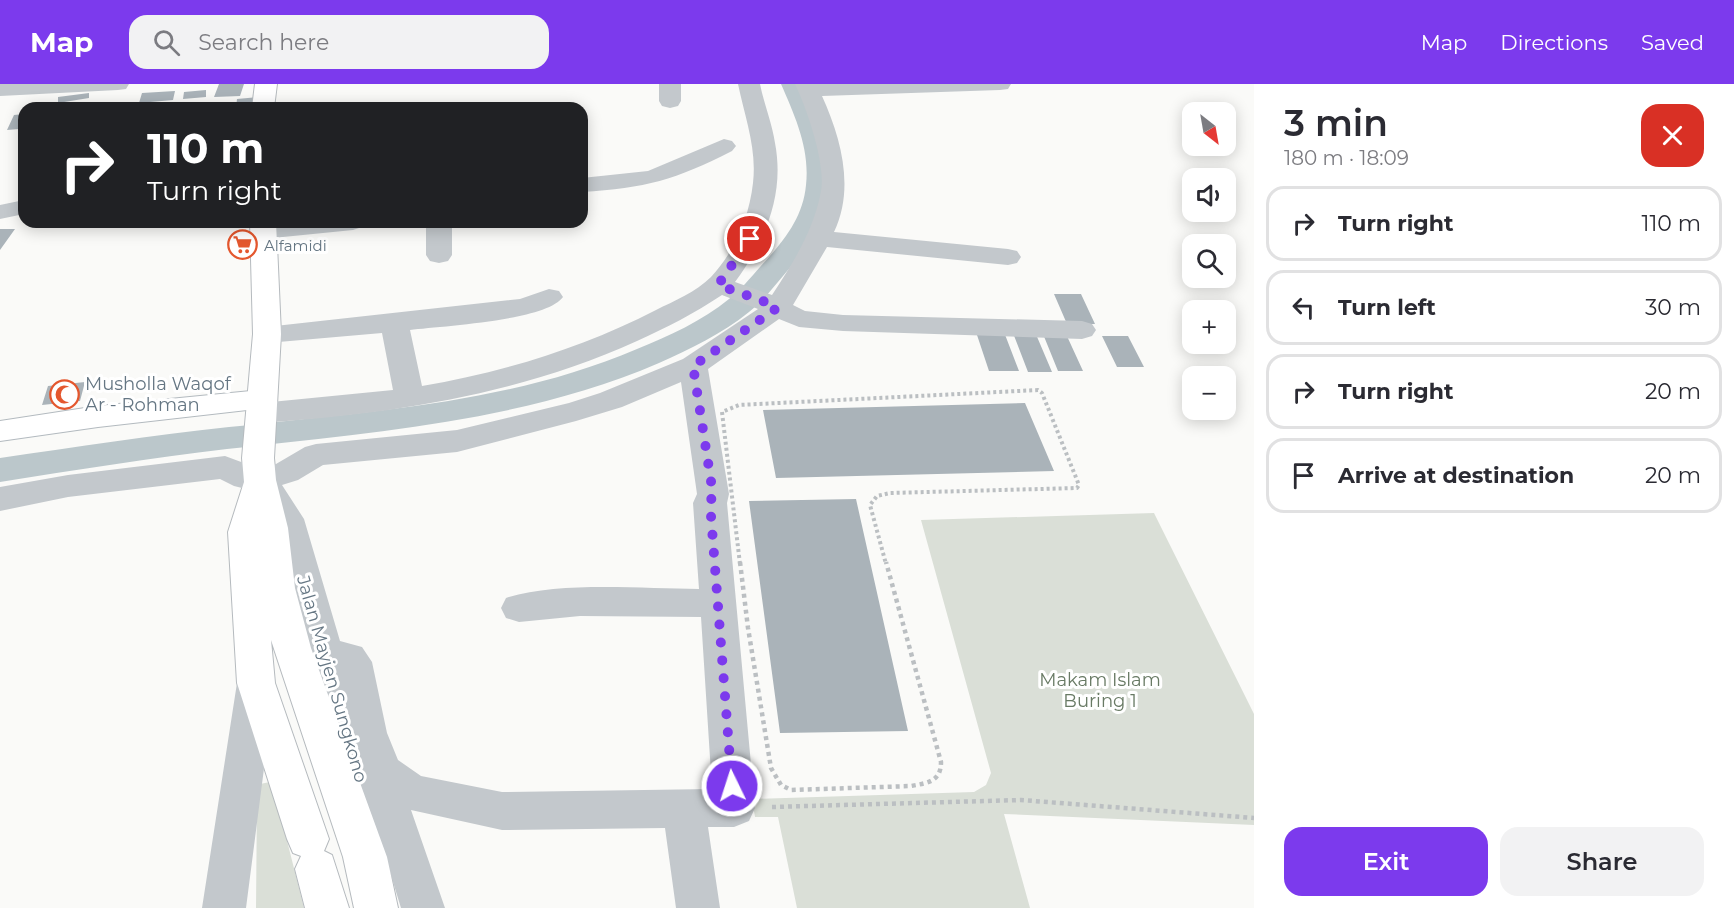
<!DOCTYPE html>
<html lang="en">
<head>
<meta charset="utf-8">
<style>
	body { margin:0; font-family:Montserrat,sans-serif; background:#f2f2f3; color:#2b2b33; height:100vh; display:flex; flex-direction:column; font-size:22px; white-space:nowrap }
	* { box-sizing:border-box; margin:0 }
	p { font-size:20px; color:#7c7c81 }
	.icon { flex:none; width:33px; height:33px; fill:none; stroke:currentColor; stroke-width:2; stroke-linecap:round; stroke-linejoin:round }
	.map { position:relative; flex:1; overflow:hidden }
	.details { display:flex; flex-direction:column; background:#fff; width:480px }
	.details>* { flex:none }
	.hud { position:absolute; left:18px; top:18px; width:570px; height:126px; border-radius:18px; box-shadow:0 3px 15px #0003; background:#202124; color:#fff; overflow:hidden }
	.needle { width:39px; rotate:149deg }
	.tools { position:absolute; left:1182px; top:18px; display:grid; gap:12px }
	.tools a { display:grid; place-items:center; width:54px; height:54px; border-radius:12px; background:#fff; box-shadow:0 3px 15px #0003; font-size:30px }
	.pin { position:absolute; display:grid; place-items:center; width:51px; height:51px; color:#fff; margin:-26px; border:3px solid #fff; border-radius:50%; box-shadow:0 2px 6px #0007 }
	.me { position:absolute; width:66px; margin:-33px; rotate:356deg; stroke-linejoin:round; filter:drop-shadow(0 0 4px #0008) }
	.turn { display:flex; align-items:center; gap:21px; height:126px; padding:0 30px; font-size:27px }
	.turn .icon { width:78px; height:78px; stroke-width:2.5 }
	.turn b { display:block; font-size:42px; line-height:51px }
	.round { display:grid; place-items:center; flex:none; width:63px; height:63px; border-radius:18px; background:#f2f2f3 }
	.headline { display:flex; align-items:center; justify-content:space-between; height:102px; padding:0 30px }
	h1 { font-size:36px; font-weight:600; line-height:45px }
	.action { display:flex; gap:12px; margin-top:auto; padding:12px 30px }
	.action a { flex:1; height:69px; border-radius:18px; background:#7c3aed; color:#fff; font-size:24px; font-weight:600; line-height:69px; text-align:center }
	.action a+a { background:#f2f2f3; color:#2b2b33 }
	ul { padding:0; list-style:none }
	li { display:flex; align-items:center; gap:18px; height:75px; margin:0 12px 9px; padding:0 18px; border:3px solid #e1e1e2; border-radius:18px }
	li div { flex:1 }
	li b { display:block; font-size:22px }
	li em { font-style:normal }
	header { display:flex; align-items:center; gap:36px; box-sizing:border-box; height:84px; padding:0 30px; background:#7c3aed; color:#fff }
	header strong { font-size:28px }
	nav { display:flex; gap:33px; margin-inline-start:auto; font-size:21px }
	.search { width:420px; height:54px; background:#f2f2f3; display:flex; align-items:center; gap:15px; box-sizing:border-box; padding:0 21px; border-radius:18px; color:#7c7c81; font-size:22px }
	main { display:flex; flex:1; min-height:0 }
	.map>svg:first-child { display:block }
	.green { fill:#dadfd7 }
	.lines { fill:none; stroke-linecap:round; stroke-linejoin:round }
	.canal { fill:#bbc7cb; fill-rule:evenodd }
	.building { fill:#aab3b9 }
	.secondary-casing { stroke:#b3babf; stroke-width:2 }
	.primary-casing { stroke:#b5babe; stroke-width:2 }
	.path-far1 { stroke:#bbbfc2; stroke-width:4; stroke-dasharray:3 3; stroke-linecap:butt }
	.path { stroke:#bbbfc2; stroke-width:4.5; stroke-dasharray:4 4; stroke-linecap:butt }
	.street { fill:#c3c8cc; fill-rule:evenodd }
	.secondary { fill:#fff; fill-rule:evenodd }
	.primary { fill:#fff; fill-rule:evenodd }
	.route { stroke:#7c3aed; stroke-width:10; stroke-dasharray:0 18 }
	.labels { text-anchor:middle; dominant-baseline:central; stroke-width:6; stroke-linejoin:round; paint-order:stroke }
	.far-poi-label { font-size:15px; fill:#657683; stroke:#fff; text-anchor:start }
	.poi-label { font-size:18px; fill:#657683; stroke:#fff; text-anchor:start }
	.street-label { font-size:18px; fill:#657683; stroke:#fff }
	.park-label { font-size:18px; fill:#687a64; stroke:#fff }
</style>
</head>
<body>
<header>
<strong>Map</strong>
<div class="search"><svg class="icon" aria-label="search" viewBox="0 0 24 24"><circle cx="10" cy="10" r="6"/><path d="M15 15l6 6"/></svg>Search here</div>
<nav><a>Map</a><a>Directions</a><a>Saved</a></nav>
</header>
<main>
<div class="map">
<svg width="1254" height="824" viewBox="0 0 1254 824">
	<rect width="100%" height="100%" fill="#fafaf8"/>
	<path class="green" d="M1154 429 1254 630V741L1004 730 1030 824H797L778 733H755L752 715 974 708 986 701 991 689 921 436Z
		M270 698 274 705 304 824H256L257 711 260 700Z"/>
	<g class="lines">
		<path class="canal" d="M781 0H803C816 28 831 57 832 89 833 127 812 158 788 186 776 200 764 216 749 228 722 250 690 265 659 279 522 338 373 348 227 365 151 374 75 386 0 398V374C76 363 152 351 229 343 367 328 508 320 637 265 669 252 702 237 729 215 741 206 750 194 760 183 782 159 803 135 806 101 810 65 795 32 781 0Z"/>
	</g>
	<path class="building" d="M219 0H244L240 12 214 13Z
		M206 6V13L183 15 184 8Z
		M175 7 173 16 139 19 142 9Z
		M89 9V14L58 19V13Z
		M258 13V24H236L237 15Z
		M24 30 19 45 7 46 14 31Z
		M0 145H15L0 166Z
		M1054 210H1081L1095 240H1067Z
		M976 248H1004L1019 287H989Z
		M1035 248 1052 288H1028L1013 249Z
		M1043 250H1066L1083 287H1058Z
		M1102 252H1128L1144 283H1117Z
		M85 298 80 317 42 321 48 302Z
		M1025 319 1054 387 776 394 763 326Z
		M856 415 908 647 780 649 749 417Z"/>
	<g class="lines">
		<defs>
			<path id="secondary" d="M262 306 273 309 277 316 273 323 98 343 0 357V337L98 322Z"/>
			<path id="primary" d="M255 0H277L274 24H252Z
				M250 138H276L281 250 274 374 276 396 288 444 295 504 311 564 387 773 398 824H354L343 773 271 556 275 599 329 755 324 767 332 771 349 824H305L295 785 301 772 293 769 287 755 237 599 228 448 244 398 242 374 253 250Z"/>
		</defs>
		<use href="#secondary" class="secondary-casing"/>
		<use href="#primary" class="primary-casing"/>
		<path class="path-far1" d="M740 480 722 328 739 321 1038 306 1042 309 1079 401 1077 404 890 409 877 412 870 421 886 480"/>
		<path class="path" d="M740 478 748 544 771 684 781 701 791 706 911 702C927 699 941 698 941 678L886 478
			M772 723 1021 716 1254 734"/>
		<path class="street" d="M0 0H129L126 5 118 6 0 12Z
			M659 0H681V17L678 22 670 24 662 22 659 17Z
			M738 0H760C764 20 772 39 775 59 785 111 765 157 735 198L772 211C793 179 814 146 821 107 826 80 807 25 795 0H1011L1008 5 1000 6 822 12C841 54 855 104 834 148L1008 165 1017 167 1021 173 1017 179 1008 181 827 163 793 221 805 227 843 231 1082 237 1092 240 1096 246 1092 252 1082 255 843 247 799 243 779 235 708 285 729 410 727 419 755 724 749 737 734 743H708L720 824H676L665 744 502 746 411 726 445 824H401L378 749 348 719 342 706 270 435 250 406 234 402 220 395 68 413 0 427V403L68 391 225 372 260 385 276 380 305 363 316 360 457 346 569 319 600 309 683 275 758 225 722 211C695 229 666 244 637 257 518 311 391 330 261 339L250 336 246 329 250 322 261 319 393 306 382 249 267 259 257 256 253 250 257 244 520 215 549 205 559 207 563 213C546 237 441 242 410 246L422 302C504 288 582 264 656 226 674 217 696 208 711 193 735 167 749 134 753 99 757 64 745 34 738 0ZM681 298 697 410 693 419 699 505C642 505 559 497 506 514L501 524 506 534 519 538 580 532 701 533 712 705 502 708 421 692 398 676 387 649 372 578 362 563 340 557 304 435 282 401 298 396 323 381 457 368 576 337 622 323Z
			M724 55 732 57 736 62 732 67C675 96 646 104 582 108V94L648 87Z
			M24 116V130L0 135V121Z
			M277 138H366L362 143 353 146 263 155 254 152 250 147 254 142Z
			M426 138H452V171L448 177 439 179 430 177 426 171Z
			M256 583 270 588 275 599 246 824H202L237 599 242 588Z"/>
		<use href="#secondary" class="secondary"/>
		<use href="#primary" class="primary"/>
	</g>
	<g class="lines">
		<path class="route" d="M732 702 710 419 713 410 693 282 777 224 771 220 718 201 750 155"/>
	</g>
	<defs>
		<symbol id="supermarket-ring" viewBox="-11 -11 22 22"><circle r="9.5" fill="#fff" stroke="#e4572e" stroke-width="1.5"/><path d="M-6-5.5h2.5l.6 2H6L4.5 2H-2.5L-4.4-4H-6ZM-1.5 3.2a1.3 1.3 0 1 0 .1 0ZM3 3.2a1.3 1.3 0 1 0 .1 0Z" fill="#e4572e"/></symbol>
		<symbol id="mosque-ring" viewBox="-11 -11 22 22"><circle r="9.5" fill="#fff" stroke="#e4572e" stroke-width="1.5"/><path d="M3.5-4.9A6 6 0 1 0 3.5 4.9A5 5 0 1 1 3.5-4.9Z" fill="#e4572e"/></symbol>
	</defs>
	<g fill-rule="evenodd">
		<use href="#supermarket-ring" x="226" y="144" width="33" height="33"/>
		<use href="#mosque-ring" x="48" y="294" width="33" height="33"/>
	</g>
	<g class="labels">
		<g class="far-poi-label">
			<text x="264" y="161">Alfamidi</text>
		</g>
		<g class="poi-label">
			<text x="85" y="300">Musholla Waqof<tspan x="85" dy="21">Ar - Rohman</tspan></text>
		</g>
		<g class="street-label">
			<text transform="translate(332 595) rotate(74)">Jalan Mayjen Sungkono</text>
		</g>
		<g class="park-label">
			<text x="1100" y="596">Makam Islam<tspan x="1100" dy="21">Buring 1</tspan></text>
		</g>
	</g>
</svg>
<div class="tools">
<a><svg class="needle" viewBox="-14 -14 28 28"><path d="M0-13l5 13h-10z" fill="#e53935"/><path d="M0 13l5-13h-10z" fill="#7c7c81"/></svg></a>
<a><svg class="icon" aria-label="sound" viewBox="0 0 24 24"><path d="M4 9h4l5-4v14l-5-4H4zM17 9q2 3 0 6"/></svg></a>
<a><svg class="icon" aria-label="search" viewBox="0 0 24 24"><circle cx="10" cy="10" r="6"/><path d="M15 15l6 6"/></svg></a>
<a>+</a>
<a>−</a>
</div>
<div class="pin" style="left:750px;top:155px;background:#d93025"><svg class="icon" aria-label="arrive" viewBox="0 0 24 24"><path d="M6 21V4h12l-3 4 3 4H6"/></svg></div>
<svg class="me" style="left:732px;top:702px" viewBox="-20 -20 40 40"><circle r="17" fill="#7c3aed" stroke="#fff" stroke-width="3"/><path d="M0-11L8 9 0 5-8 9z" fill="#fff"/></svg>
<div class="hud">
<div class="turn"><svg class="icon" aria-label="right" viewBox="0 0 24 24"><path d="M7 20v-9h11M14 6l5 5-5 5"/></svg><div><b>110 m</b>Turn right</div></div>
</div>
</div>
<section class="details">
<div class="headline"><div><h1>3 min</h1><p>180 m · 18:09</p></div><a class="round" style="background:#d93025;color:#fff"><svg class="icon" aria-label="close" viewBox="0 0 24 24"><path d="M6 6l12 12M18 6L6 18"/></svg></a></div>
<ul>
<li><svg class="icon" aria-label="right" viewBox="0 0 24 24"><path d="M7 20v-9h11M14 6l5 5-5 5"/></svg><div><b>Turn right</b></div><em>110 m</em></li>
<li><svg class="icon" aria-label="left" viewBox="0 0 24 24"><path d="M17 20v-9H6M10 6l-5 5 5 5"/></svg><div><b>Turn left</b></div><em>30 m</em></li>
<li><svg class="icon" aria-label="right" viewBox="0 0 24 24"><path d="M7 20v-9h11M14 6l5 5-5 5"/></svg><div><b>Turn right</b></div><em>20 m</em></li>
<li><svg class="icon" aria-label="arrive" viewBox="0 0 24 24"><path d="M6 21V4h12l-3 4 3 4H6"/></svg><div><b>Arrive at destination</b></div><em>20 m</em></li>
</ul>
<div class="action"><a>Exit</a><a>Share</a></div>
</section>
</main>
</body>
</html>
